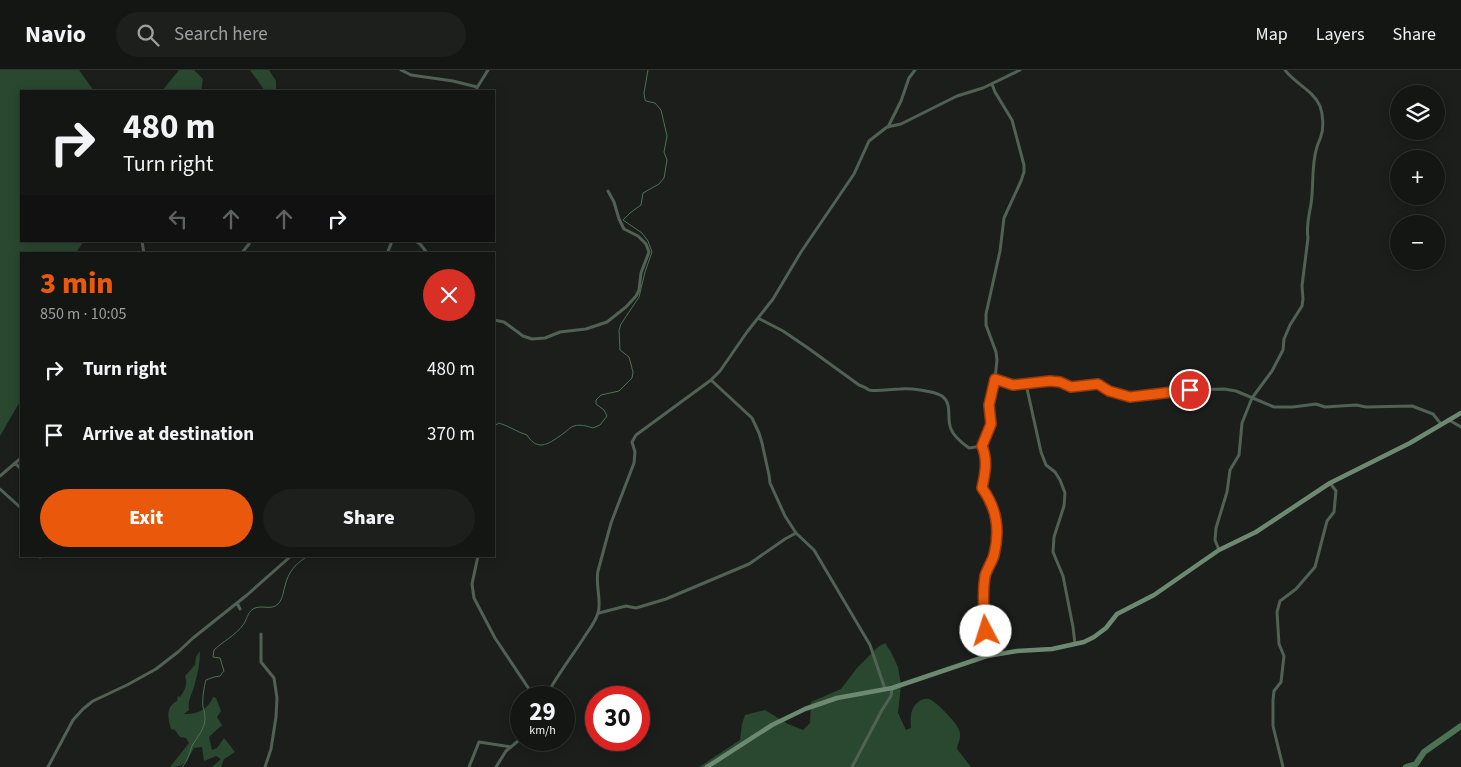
<!DOCTYPE html>
<html lang="en">
<head>
<meta charset="utf-8">
<style>
	body { margin:0; font-family:"Source Sans 3",sans-serif; background:#1d1f1d; color:#f1f3f6; height:100vh; display:flex; flex-direction:column; font-size:19px; white-space:nowrap }
	* { box-sizing:border-box; margin:0 }
	p { font-size:16px; color:#9d9fa0 }
	.icon { flex:none; width:28px; height:28px; fill:none; stroke:currentColor; stroke-width:2; stroke-linecap:round; stroke-linejoin:round }
	.map { position:relative; flex:1; overflow:hidden }
	.details { position:absolute; left:20px; top:182px; width:475px; height:305px; display:flex; flex-direction:column; background:#141614; border-radius:0px; box-shadow:0 2px 12px #0003,0 0 0 1px #333534 }
	.details>* { flex:none }
	.hud { position:absolute; left:20px; top:20px; width:475px; height:152px; border-radius:0px; box-shadow:0 2px 12px #0003,0 0 0 1px #333534; background:#141614; color:#f1f3f6; overflow:hidden }
	.tools { position:absolute; left:1390px; top:15px; display:grid; gap:10px }
	.tools a { display:grid; place-items:center; width:55px; height:55px; border-radius:50%; background:#141614; box-shadow:0 2px 12px #0003,0 0 0 1px #333534; font-size:25px }
	.speed { position:absolute; left:510px; top:616px; display:flex; gap:10px; font-size:25px; font-weight:700; text-align:center }
	.speed>* { display:grid; place-content:center; width:65px; height:65px; border-radius:50%; background:#141614; box-shadow:0 2px 12px #0003,0 0 0 1px #333534; line-height:1 }
	.speed small { font-size:12px; font-weight:400 }
	.speed .limit { border:8px solid #d22; background:#fff; color:#111 }
	.pin { position:absolute; display:grid; place-items:center; width:42px; height:42px; color:#fff; margin:-21px; border:2px solid #fff; border-radius:50%; box-shadow:0 1px 5px #0007 }
	.me { position:absolute; width:55px; margin:-28px; rotate:355deg; stroke-linejoin:round; filter:drop-shadow(0 0 4px #0008) }
	.turn { display:flex; align-items:center; gap:18px; height:105px; padding:0 20px; font-size:22px }
	.turn .icon { width:65px; height:65px; stroke-width:2.5 }
	.turn b { display:block; font-size:35px; line-height:42px }
	.lanes { display:flex; align-items:center; height:48px; padding:0 20px; background:#0003; justify-content:center; gap:25px; direction:ltr }
	.lanes .off { opacity:.35 }
	.round { display:grid; place-items:center; flex:none; width:52px; height:52px; border-radius:26px; background:#1d1f1d }
	.headline { display:flex; align-items:center; justify-content:space-between; height:85px; padding:0 20px }
	h1 { font-size:30px; font-weight:800; line-height:38px; color:#ea580c }
	.primary-button { display:flex; gap:10px; margin-top:auto; padding:10px 20px }
	.primary-button a { flex:1; height:58px; border-radius:30px; background:#ea580c; color:#fff; font-size:20px; font-weight:800; line-height:58px; text-align:center }
	.primary-button a+a { background:#1d1f1d; color:#f1f3f6 }
	ul { padding:0; list-style:none }
	li { display:flex; align-items:center; gap:15px; height:65px; padding:0 20px }
	li div { flex:1 }
	li b { display:block; font-size:19px }
	li em { font-style:normal }
	header { display:flex; align-items:center; gap:30px; box-sizing:border-box; height:70px; padding:0 25px; background:#141614; border-bottom:1px solid #333534 }
	header strong { font-size:24px }
	nav { display:flex; gap:28px; margin-inline-start:auto; font-size:18px }
	.search { width:350px; height:45px; background:#1d1f1d; display:flex; align-items:center; gap:12px; box-sizing:border-box; padding:0 18px; border-radius:28px; color:#9d9fa0; font-size:19px }
	.map>svg:first-child { display:block }
	.green { fill:#2a4830 }
	.lines { fill:none; stroke-linecap:round; stroke-linejoin:round }
	.stream { stroke:#4c7353; stroke-width:1 }
	.river { stroke:#4c7353; stroke-width:6 }
	.street { stroke:#516153; stroke-width:3 }
	.secondary { stroke:#6d8971; stroke-width:4.5 }
	.route-casing { stroke:#983908; stroke-width:12 }
	.route { stroke:#ea580c; stroke-width:9 }
</style>
</head>
<body>
<header>
<strong>Navio</strong>
<div class="search"><svg class="icon" aria-label="search" viewBox="0 0 24 24"><circle cx="10" cy="10" r="6"/><path d="M15 15l6 6"/></svg>Search here</div>
<nav><a>Map</a><a>Layers</a><a>Share</a></nav>
</header>
<div class="map">
<svg width="1461" height="697" viewBox="0 0 1461 697">
	<rect width="100%" height="100%" fill="#1b1e1b"/>
	<path class="green" d="M0 0H79L94 21H21V171H84L75 184H21V326L18 335 0 366Z
		M179 0H194L203 9 201 21H162Z
		M250 0H269L276 11V21H265Z
		M885 573 891 582 898 597 901 615 898 643 906 660 911 658C911 654 910 650 911 646 911 638 919 627 929 629 936 632 942 639 947 644 952 650 959 656 960 664 961 669 957 674 957 679L971 697H699L740 670 742 654 745 645 765 640 788 654 803 660 810 653 811 632 841 619 857 598 878 577Z
		M200 581C200 592 198 603 195 613 193 623 187 630 189 640L184 644C196 645 209 639 213 627L216 628 221 641 217 647 222 655 209 667 212 680 217 678 224 668 235 682 224 689 221 697H212L221 689 216 686 204 691 202 677 194 678C187 690 186 697 170 697L189 673 186 668 180 667 175 660 171 659C168 649 165 637 177 631L178 626 180 627C185 620 188 614 185 606L195 595 196 587Z"/>
	<g class="lines">
		<path class="stream" d="M494 356 499 353C509 356 517 362 527 365 538 383 550 373 564 363 567 361 570 357 574 356 580 354 587 356 593 358L600 355 607 346 604 340 596 334V330L601 325 619 321 632 308 633 302 629 287 620 280 619 260 621 254 639 227 645 202 652 182 648 171 642 163 623 150 630 143 641 135 643 123 659 114 664 108 667 90 664 82 667 66 661 40 655 33 646 31 645 30 644 23 648 0
			M182 697C188 691 189 684 192 676 197 667 205 659 205 648 205 644 204 640 203 637 202 630 204 616 206 610L214 607 220 606 224 601 220 588 213 587 214 580C222 572 236 565 243 555 247 550 247 543 253 539 261 534 271 541 278 534 283 529 283 522 285 516 288 502 296 493 308 486"/>
		<path class="river" d="M1406 697 1416 694 1424 682 1461 656"/>
		<path class="street" d="M401 0 411 5 453 11 477 17
			M992 14 995 22 1012 50 1024 95V102L1021 111 1004 148 1000 181 986 244V255L996 282 997 290 995 309 989 335 991 354 982 376C988 390 985 404 982 418 997 438 1000 463 993 487 990 495 986 501 985 509 982 535 986 559 992 585
			M475 21 488 0
			M888 57 901 31 909 8 915 0
			M142 171 144 184
			M415 171 420 174 428 184
			M241 184 249 174
			M387 184 392 171
			M758 248 783 261 808 278 859 315C862 316 866 318 869 320 879 322 890 319 900 319 910 318 934 321 942 326 953 334 946 348 951 359 954 367 962 373 969 378L982 376
			M494 250 504 252 523 266 532 269 545 268 560 262 586 259 607 252 626 237 636 226 639 220 641 203 649 182 646 174 638 166 624 159 619 149 614 132 608 121
			M995 309 1013 315 1050 311 1060 312 1071 317 1097 314 1109 321 1130 327 1190 320 1224 319 1236 321 1274 337H1293L1316 334 1325 337 1356 335 1366 337 1412 336 1433 344 1441 354
			M711 310 752 348 759 363 762 373 769 405 770 413 785 446 796 463 814 480 870 575 885 619
			M1026 314 1041 382 1046 395 1055 402 1060 410 1065 423 1064 436 1054 467 1053 482 1063 506 1073 557 1075 574
			M1449 350 1461 357
			M15 393 21 399
			M0 406 21 388
			M0 419 21 438
			M1219 480 1215 470 1216 458 1227 422 1230 400 1239 385 1242 353 1252 328 1272 301 1283 280 1284 269 1290 255 1302 236 1303 229 1302 216 1308 168C1306 156 1309 146 1311 134 1314 115 1311 95 1317 77 1318 73 1320 70 1321 66 1324 58 1323 44 1320 36 1313 20 1294 13 1285 0
			M478 486 472 514 474 528 495 568 535 628
			M40 487V486
			M237 533 240 539
			M599 543 626 536 636 538 666 529 749 494 785 469 796 463
			M261 564V592L274 608 277 628 276 647 271 679 265 697
			M545 628C556 607 570 589 583 569 588 561 595 553 598 543 602 531 595 514 598 501L611 453 634 393 635 382 632 372 636 365 711 310 720 301 747 262 773 229 801 182 854 104 869 71 887 57 901 54 957 26 983 18 1020 0
			M48 697 73 650 83 639 93 631 127 615 156 599 178 582 193 568 247 525 291 486
			M469 697 479 672 511 677
			M496 697 506 681 518 671 521 666
			M852 697 882 640 891 626 892 618
			M1283 697 1273 656V630L1274 621 1281 612 1284 586 1279 574 1277 542 1280 531 1296 519 1315 497 1327 451 1334 442 1336 421 1330 413"/>
		<path class="secondary" d="M707 697 772 655 805 639 837 628 892 618 987 586 1017 581 1052 579 1084 572 1094 567 1106 558 1117 544 1154 525 1219 480 1256 462 1330 413 1410 373 1461 343"/>
	</g>
	<g class="lines">
		<defs>
			<path id="route" d="M986 561C984 543 982 524 985 506 987 499 992 492 994 485 1000 461 997 438 982 418 985 404 988 390 982 376L991 354 989 335 995 309 1013 315 1050 311 1060 312 1071 317 1098 314 1109 321 1130 327 1190 320"/>
		</defs>
		<use href="#route" class="route-casing"/>
		<use href="#route" class="route"/>
	</g>
</svg>
<div class="tools">
<a><svg class="icon" aria-label="layers" viewBox="0 0 24 24"><path d="M12 4l9 5-9 5-9-5zM3 14l9 5 9-5"/></svg></a>
<a>+</a>
<a>−</a>
</div>
<div class="speed"><div>29<small>km/h</small></div><div class="limit">30</div></div>
<div class="pin" style="left:1190px;top:320px;background:#d93025"><svg class="icon" aria-label="arrive" viewBox="0 0 24 24"><path d="M6 21V4h12l-3 4 3 4H6"/></svg></div>
<svg class="me" style="left:986px;top:561px" viewBox="-20 -20 40 40"><circle r="19" fill="#fff"/><path d="M0-13L10 11 0 6-10 11z" fill="#ea580c"/></svg>
<div class="hud">
<div class="turn"><svg class="icon" aria-label="right" viewBox="0 0 24 24"><path d="M7 20v-9h11M14 6l5 5-5 5"/></svg><div><b>480 m</b>Turn right</div></div>
<div class="lanes"><svg class="icon off" aria-label="left" viewBox="0 0 24 24"><path d="M17 20v-9H6M10 6l-5 5 5 5"/></svg><svg class="icon off" aria-label="ahead" viewBox="0 0 24 24"><path d="M12 20V5M6 11l6-6 6 6"/></svg><svg class="icon off" aria-label="ahead" viewBox="0 0 24 24"><path d="M12 20V5M6 11l6-6 6 6"/></svg><svg class="icon" aria-label="right" viewBox="0 0 24 24"><path d="M7 20v-9h11M14 6l5 5-5 5"/></svg></div>
</div>
<section class="details">
<div class="headline"><div><h1>3 min</h1><p>850 m · 10:05</p></div><a class="round" style="background:#d93025;color:#fff"><svg class="icon" aria-label="close" viewBox="0 0 24 24"><path d="M6 6l12 12M18 6L6 18"/></svg></a></div>
<ul>
<li><svg class="icon" aria-label="right" viewBox="0 0 24 24"><path d="M7 20v-9h11M14 6l5 5-5 5"/></svg><div><b>Turn right</b></div><em>480 m</em></li>
<li><svg class="icon" aria-label="arrive" viewBox="0 0 24 24"><path d="M6 21V4h12l-3 4 3 4H6"/></svg><div><b>Arrive at destination</b></div><em>370 m</em></li>
</ul>
<div class="primary-button"><a>Exit</a><a>Share</a></div>
</section>
</div>
</body>
</html>
